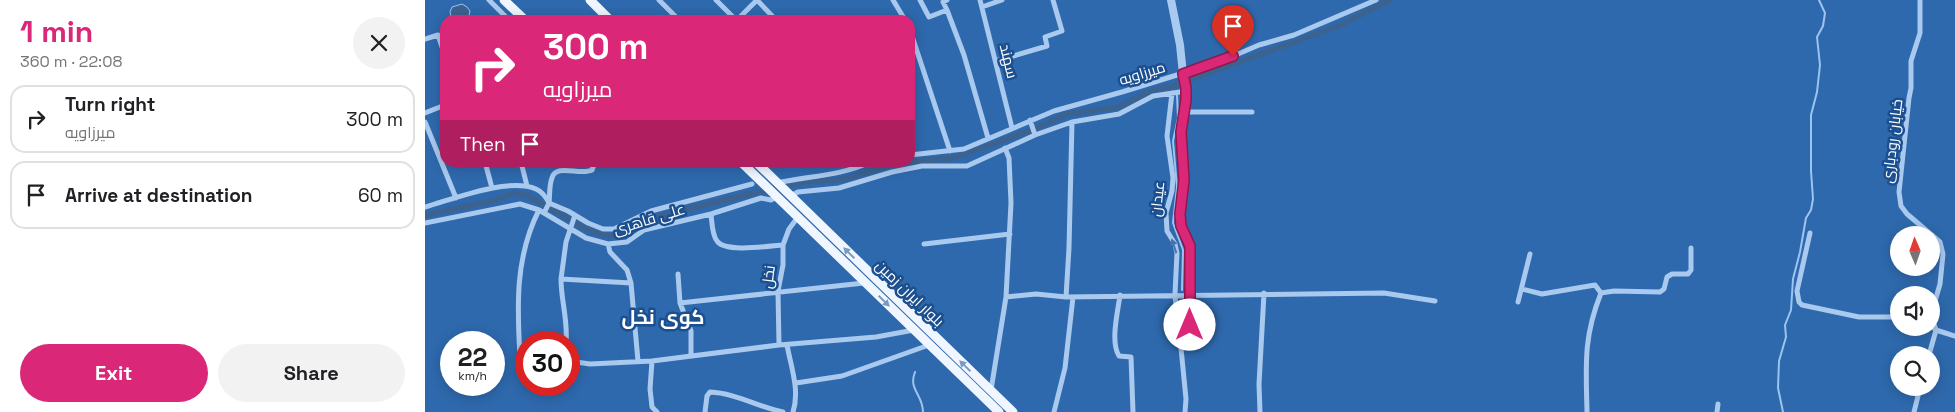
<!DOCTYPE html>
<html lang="en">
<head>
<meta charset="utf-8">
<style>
	body { margin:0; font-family:"Space Grotesk",Cairo,sans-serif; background:#f2f2f2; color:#202124; height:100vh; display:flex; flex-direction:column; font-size:19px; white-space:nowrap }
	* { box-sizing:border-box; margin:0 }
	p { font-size:16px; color:#757577 }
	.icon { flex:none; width:28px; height:28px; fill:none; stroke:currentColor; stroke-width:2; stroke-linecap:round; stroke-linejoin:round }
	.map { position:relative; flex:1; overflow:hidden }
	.side { display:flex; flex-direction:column; background:#fff; width:425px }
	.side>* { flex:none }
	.hud { position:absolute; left:15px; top:15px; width:475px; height:152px; border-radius:15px; box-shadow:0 2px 12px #0003; background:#db2777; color:#fff; overflow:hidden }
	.needle { width:32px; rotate:358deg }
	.tools { position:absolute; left:1465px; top:226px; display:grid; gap:10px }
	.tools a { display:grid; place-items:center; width:50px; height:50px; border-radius:50%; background:#fff; box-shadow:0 2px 12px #0003; font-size:25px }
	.speed { position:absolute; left:15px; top:331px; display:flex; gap:10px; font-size:25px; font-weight:700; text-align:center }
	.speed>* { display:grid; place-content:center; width:65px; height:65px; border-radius:50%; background:#fff; box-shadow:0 2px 12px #0003; line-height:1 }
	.speed small { font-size:12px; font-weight:400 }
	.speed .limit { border:8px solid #d22; background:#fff; color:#111 }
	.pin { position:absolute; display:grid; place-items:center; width:42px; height:42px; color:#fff; margin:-51px -21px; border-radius:50% 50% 50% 0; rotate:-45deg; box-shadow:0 0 5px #0007 }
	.pin .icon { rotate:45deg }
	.me { position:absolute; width:55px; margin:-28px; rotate:0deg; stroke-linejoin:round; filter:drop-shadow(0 0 4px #0008) }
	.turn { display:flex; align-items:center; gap:18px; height:105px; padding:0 20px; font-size:22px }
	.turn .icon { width:65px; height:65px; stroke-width:2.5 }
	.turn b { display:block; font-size:35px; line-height:42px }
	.then { display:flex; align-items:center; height:48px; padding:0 20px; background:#0003; gap:10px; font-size:19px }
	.round { display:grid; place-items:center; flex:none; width:52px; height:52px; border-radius:26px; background:#f2f2f2 }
	.summary { display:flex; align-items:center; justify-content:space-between; height:85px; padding:0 20px }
	h1 { font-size:30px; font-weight:700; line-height:38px; color:#db2777 }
	.button { display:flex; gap:10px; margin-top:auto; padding:10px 20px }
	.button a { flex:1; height:58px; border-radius:30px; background:#db2777; color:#fff; font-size:20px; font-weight:700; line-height:58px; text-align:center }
	.button a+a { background:#f2f2f2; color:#202124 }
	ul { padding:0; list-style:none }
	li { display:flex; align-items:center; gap:15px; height:68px; margin:0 10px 8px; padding:0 10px; border:2px solid #e0e0e0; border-radius:15px }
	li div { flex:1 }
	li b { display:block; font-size:19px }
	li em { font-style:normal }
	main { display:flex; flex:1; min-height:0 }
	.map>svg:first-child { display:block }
	.green { fill:#2e69ad; fill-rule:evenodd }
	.water { fill:#3c6290; stroke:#9cc4f0 }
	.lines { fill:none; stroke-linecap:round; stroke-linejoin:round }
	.stream { stroke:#9cc4f0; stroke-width:2 }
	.canal { stroke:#3c6290; stroke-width:5.5 }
	.minor { stroke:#a9c9ee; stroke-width:5 }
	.tertiary { stroke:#a9c9ee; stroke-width:8 }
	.primary { stroke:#f0f6ff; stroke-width:9 }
	.oneway { fill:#4674ac }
	.oneway2 { fill:#7b9ac1 }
	.route-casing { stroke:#8e194d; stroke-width:12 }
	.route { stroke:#db2777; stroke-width:9 }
	.labels { text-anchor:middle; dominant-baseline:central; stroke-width:5; stroke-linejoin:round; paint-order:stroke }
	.street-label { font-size:15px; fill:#fff; stroke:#1b4f8f }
	.district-label { font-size:20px; font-weight:bold; fill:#fff; stroke:#1b4f8f }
</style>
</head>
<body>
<main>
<section class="side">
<div class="summary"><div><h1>1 min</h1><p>360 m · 22:08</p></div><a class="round"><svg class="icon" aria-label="close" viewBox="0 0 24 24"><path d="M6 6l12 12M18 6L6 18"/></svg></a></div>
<ul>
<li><svg class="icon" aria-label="right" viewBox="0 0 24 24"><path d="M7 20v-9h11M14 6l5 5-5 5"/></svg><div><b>Turn right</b><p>میرزاویه</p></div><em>300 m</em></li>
<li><svg class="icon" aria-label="arrive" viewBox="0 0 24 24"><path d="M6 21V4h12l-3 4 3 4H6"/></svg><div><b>Arrive at destination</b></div><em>60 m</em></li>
</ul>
<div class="button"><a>Exit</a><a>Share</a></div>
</section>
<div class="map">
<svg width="1530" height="412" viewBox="0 0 1530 412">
	<rect width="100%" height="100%" fill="#1b4f8f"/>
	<path class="green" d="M0 0H1530V412H0ZM20 20H485V162H20ZM1474 235H1506V268H1474ZM1474 295H1506V328H1474ZM26 342H69V385H26ZM101 342H144V385H101ZM1474 355H1506V388H1474Z"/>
	<path class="water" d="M37 4 42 7 45 11 43 20H27L25 12 27 7Z"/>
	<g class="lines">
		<path class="stream" d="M752 95 753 118 748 141 752 187 748 223 758 250 757 290
			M490 372C483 390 498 394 498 412
			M1358 412 1353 388 1354 361 1361 337 1360 325 1366 310 1368 279 1375 252 1381 218 1386 210 1388 199 1386 171V115L1392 92 1395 65 1392 37 1398 26 1400 13 1394 0"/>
		<path class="canal" d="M485 162 529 158 610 129 642 114 694 107 728 90 745 87 911 27 965 0
			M0 215 67 201 88 193 102 195 159 228 178 235 191 236 203 233 221 219 308 198 379 182 422 179 455 168 481 162"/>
		<path class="minor" d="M64 0 84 20
			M234 0 254 20
			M291 0 311 20
			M332 0 351 20
			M468 0 480 20
			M495 0 504 17 522 10 539 55 563 138
			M555 0 587 128
			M1495 0V33L1486 61V88L1484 98 1474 192 1476 206 1482 214 1515 242 1518 254 1515 284 1506 315 1511 330 1504 355
			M557 7 577 0
			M522 10 518 2 522 0
			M312 20 332 0
			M485 30 525 151
			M0 39 13 35 20 56
			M571 61 622 46 620 37 637 31 628 0
			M747 93 742 136 748 178 747 191 741 213 742 231 750 244 752 253 750 294 751 308 755 320 757 335 756 348 761 399 760 412
			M760 112H827
			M0 113 20 105
			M605 120 610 135
			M0 122 31 198
			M485 155 539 149 629 111 697 92 794 62 834 45 869 35 951 0
			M60 162 67 188
			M96 162 102 186
			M352 183C383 176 416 176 445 162
			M366 196 373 192 414 188 467 172 497 166H542L610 135 647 122 694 114 728 96 755 92 761 88
			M0 207C29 199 83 177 111 189 118 192 121 197 124 203 125 195 124 185 127 178 131 163 155 176 167 170L170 162
			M119 213 124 203 143 211 163 223 178 229H189L226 211 327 184
			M286 214C287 222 287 235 292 241 300 253 344 246 358 245
			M0 223 95 204 114 210
			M1385 233 1372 291 1374 302 1377 305 1434 317H1474
			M183 244 185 252 202 270 206 283 213 361
			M499 244 585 234
			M253 274 255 303 439 283
			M136 279 141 242 150 215
			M1097 289 1117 294 1170 285 1176 293 1189 291 1235 292 1239 289 1242 277 1247 274H1263L1266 270V248
			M695 295C693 311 685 342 694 356L706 357 708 412
			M581 297 611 294 641 297 959 293 1010 301
			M641 297 644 248 647 122
			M1093 302 1105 254
			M255 303 266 331V356
			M1506 326 1511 330 1530 336
			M757 335 765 325 764 273 766 259 765 246 756 226 755 214 759 180 756 132 761 100V88L758 74
			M141 342C143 319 136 301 136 279L206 283
			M354 345 353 291 358 265V245L364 229 373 217
			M362 345C366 367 375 390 368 412
			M101 358 95 357C92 306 90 257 114 210L161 238 183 244 202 242 219 230 286 214 336 198 346 200 352 197
			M144 361 165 364 227 361 354 345 451 337 489 330
			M227 361 225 389 227 407 232 412
			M371 383 417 376 504 345
			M566 390 581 297 586 203 584 158 580 148
			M280 412 282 396 285 392C310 393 334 407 358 412
			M629 412 640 368 648 297
			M835 412 834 384 839 293
			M1162 412C1161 366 1158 338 1176 293
			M1292 412 1293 404
			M1489 412 1495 388"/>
		<path class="tertiary" d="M746 0 755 45 758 74"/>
		<path class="primary" d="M79 0 100 20
			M165 0 185 20
			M316 162 574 412
			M331 162 588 412"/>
	</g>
	<defs><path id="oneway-solid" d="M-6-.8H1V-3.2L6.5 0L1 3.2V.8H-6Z" transform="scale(1.25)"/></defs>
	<use class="oneway" href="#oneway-solid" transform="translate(749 246) rotate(-108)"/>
	<g class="oneway2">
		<use href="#oneway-solid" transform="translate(424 253) rotate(-136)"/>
		<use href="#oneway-solid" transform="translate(459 301) rotate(44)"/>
		<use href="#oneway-solid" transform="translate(540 366) rotate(-136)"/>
	</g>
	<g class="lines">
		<defs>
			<path id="route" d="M765 325V246L756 226 755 214 759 180 756 132 761 100V88L758 74 808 56"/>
		</defs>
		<use href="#route" class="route-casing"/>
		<use href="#route" class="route"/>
	</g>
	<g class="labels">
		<g class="street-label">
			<text transform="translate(584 61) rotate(76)">سهند</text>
			<text transform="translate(717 73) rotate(-17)">میرزاویه</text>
			<text transform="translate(1467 141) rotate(-83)">خیابان رودباری</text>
			<text transform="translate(732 199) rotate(-84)">عیدان</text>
			<text transform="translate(224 219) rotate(-17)">علی قاهری</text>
			<text transform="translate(343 277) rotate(-83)">نخل</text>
			<text transform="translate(485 293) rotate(44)">بلوار ایران زمین</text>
		</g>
		<g class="district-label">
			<text x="238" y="317">کوی نخل</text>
		</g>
	</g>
</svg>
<div class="tools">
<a><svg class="needle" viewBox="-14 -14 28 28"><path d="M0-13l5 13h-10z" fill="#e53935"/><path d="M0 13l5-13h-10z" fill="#757577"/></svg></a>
<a><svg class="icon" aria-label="sound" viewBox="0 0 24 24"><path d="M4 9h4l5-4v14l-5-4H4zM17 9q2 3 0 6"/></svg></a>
<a><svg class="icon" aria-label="search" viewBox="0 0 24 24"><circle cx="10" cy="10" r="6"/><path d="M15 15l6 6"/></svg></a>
</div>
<div class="speed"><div>22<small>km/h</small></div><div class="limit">30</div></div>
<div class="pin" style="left:808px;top:56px;background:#d93025"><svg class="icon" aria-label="arrive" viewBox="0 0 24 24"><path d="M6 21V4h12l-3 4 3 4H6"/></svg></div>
<svg class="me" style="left:765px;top:325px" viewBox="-20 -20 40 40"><circle r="19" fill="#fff"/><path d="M0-13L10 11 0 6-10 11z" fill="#db2777"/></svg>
<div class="hud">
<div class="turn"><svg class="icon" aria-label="right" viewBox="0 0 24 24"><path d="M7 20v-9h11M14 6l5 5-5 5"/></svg><div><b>300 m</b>میرزاویه</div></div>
<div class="then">Then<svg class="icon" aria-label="arrive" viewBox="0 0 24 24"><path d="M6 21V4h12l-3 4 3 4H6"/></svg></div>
</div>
</div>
</main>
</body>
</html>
